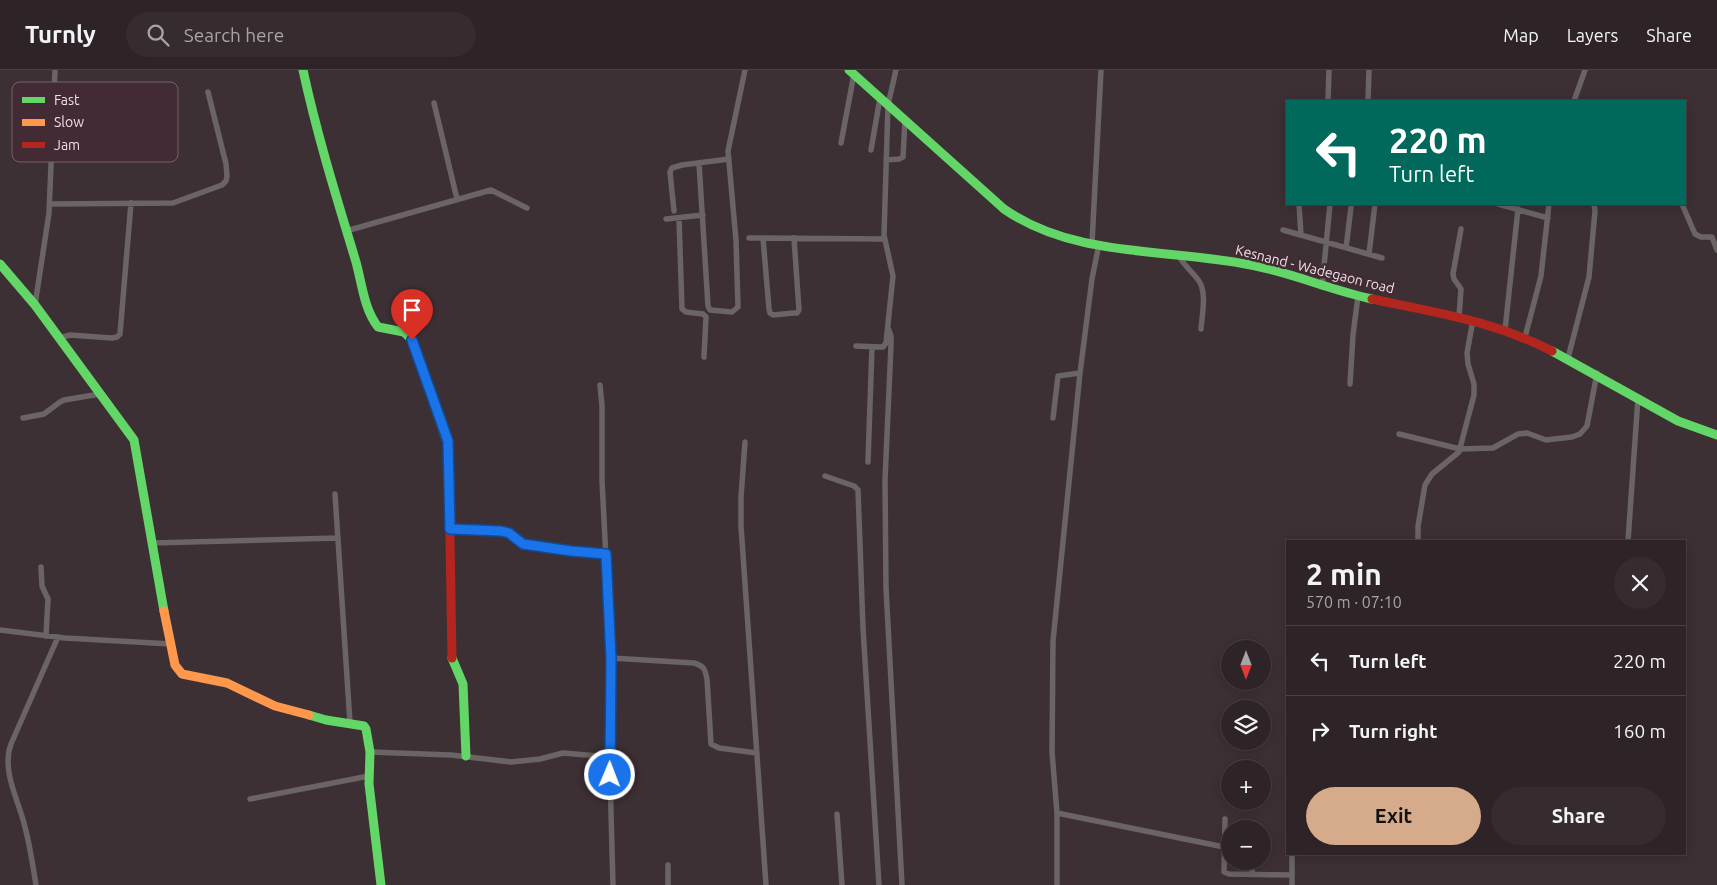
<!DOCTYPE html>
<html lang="en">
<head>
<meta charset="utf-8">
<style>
	body { margin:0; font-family:Ubuntu,sans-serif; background:#362c30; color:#f1f3f6; height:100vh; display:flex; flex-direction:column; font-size:19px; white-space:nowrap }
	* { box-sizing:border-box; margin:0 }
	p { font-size:16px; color:#a7a4a8 }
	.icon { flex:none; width:28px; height:28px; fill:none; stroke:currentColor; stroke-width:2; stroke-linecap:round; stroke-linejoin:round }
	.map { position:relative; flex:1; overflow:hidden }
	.sheet { position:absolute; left:1286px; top:470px; width:400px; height:315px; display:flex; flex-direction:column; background:#2e2428; border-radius:0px; box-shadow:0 2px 12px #0003,0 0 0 1px #494145 }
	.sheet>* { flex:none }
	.guide { position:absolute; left:1286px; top:30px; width:400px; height:105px; border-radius:0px; box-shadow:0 2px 12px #0003,0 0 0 1px #494145; background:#00695c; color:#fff; overflow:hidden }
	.needle { width:32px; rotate:180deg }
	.buttons { position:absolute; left:1221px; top:570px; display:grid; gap:10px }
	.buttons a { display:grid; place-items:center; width:50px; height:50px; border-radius:50%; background:#2e2428; box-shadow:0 2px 12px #0003,0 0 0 1px #494145; font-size:25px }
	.pin { position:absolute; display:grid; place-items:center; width:42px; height:42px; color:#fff; margin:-51px -21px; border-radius:50% 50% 50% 0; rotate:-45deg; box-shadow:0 0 5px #0007 }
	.pin .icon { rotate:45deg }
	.me { position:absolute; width:55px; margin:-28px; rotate:1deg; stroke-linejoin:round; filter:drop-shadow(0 0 4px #0008) }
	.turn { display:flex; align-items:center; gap:18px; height:105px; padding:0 20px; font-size:22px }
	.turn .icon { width:65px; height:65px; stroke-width:2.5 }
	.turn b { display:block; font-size:35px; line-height:42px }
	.round { display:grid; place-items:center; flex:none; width:52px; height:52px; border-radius:26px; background:#362c30 }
	.headline { display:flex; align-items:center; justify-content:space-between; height:85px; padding:0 20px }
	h1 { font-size:30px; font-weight:700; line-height:38px }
	.button { display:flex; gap:10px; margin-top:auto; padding:10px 20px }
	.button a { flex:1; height:58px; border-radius:30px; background:#d6ab8b; color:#111; font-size:20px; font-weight:700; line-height:58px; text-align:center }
	.button a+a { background:#362c30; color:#f1f3f6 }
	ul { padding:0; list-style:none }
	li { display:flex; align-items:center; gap:15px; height:70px; padding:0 20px; border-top:1px solid #494145 }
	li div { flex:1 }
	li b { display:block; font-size:19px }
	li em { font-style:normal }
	header { display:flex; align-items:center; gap:30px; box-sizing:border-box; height:70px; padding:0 25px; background:#2e2428; border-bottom:1px solid #494145 }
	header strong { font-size:24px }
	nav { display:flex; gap:28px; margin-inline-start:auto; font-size:18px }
	.search { width:350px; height:45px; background:#362c30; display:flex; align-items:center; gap:12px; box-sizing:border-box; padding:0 18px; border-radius:28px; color:#a7a4a8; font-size:19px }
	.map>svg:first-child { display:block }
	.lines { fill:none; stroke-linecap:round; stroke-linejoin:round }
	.street { stroke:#6a6465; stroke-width:5.5 }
	.fast { stroke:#63d668; stroke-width:9 }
	.slow { stroke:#ff974d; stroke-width:9 }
	.jam { stroke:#b3261e; stroke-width:9 }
	.route-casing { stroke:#114b97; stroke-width:12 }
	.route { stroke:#1a73e8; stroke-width:9 }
	.labels { text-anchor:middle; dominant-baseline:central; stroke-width:5; stroke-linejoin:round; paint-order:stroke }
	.street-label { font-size:14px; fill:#eedfe5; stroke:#422b34 }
	.key { fill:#422b34; stroke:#766169; stroke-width:1 }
	.key-label { font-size:14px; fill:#eedfe5 }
</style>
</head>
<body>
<header>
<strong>Turnly</strong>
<div class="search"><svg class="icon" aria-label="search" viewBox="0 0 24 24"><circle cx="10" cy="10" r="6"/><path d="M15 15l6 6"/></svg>Search here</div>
<nav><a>Map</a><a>Layers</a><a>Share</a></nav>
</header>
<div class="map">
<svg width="1717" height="815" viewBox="0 0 1717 815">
	<rect width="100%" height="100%" fill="#3d3035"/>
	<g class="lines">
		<path class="street" d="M1328 31 1329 0
			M1368 31 1369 0
			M1574 31 1585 0
			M434 33 457 129
			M841 73 854 4
			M871 80 880 28
			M886 90 899 89 903 87 905 50
			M699 93 708 236 710 240 732 242 738 237 736 170 728 81 745 0
			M50 134 173 133 222 115 226 111 227 106 226 94 208 22
			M1299 134 1301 165
			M1498 134 1548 148
			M1682 134 1695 164 1701 167H1712L1717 180
			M674 141 670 102 672 98 682 95 729 89
			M679 148 682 239 686 242 703 244 706 247 704 287
			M666 149 703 145
			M1283 160 1382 188
			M346 161 491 120 527 138
			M749 168 884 169
			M763 168 769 239 770 243 773 245 794 243H797L799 240 794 168
			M1092 173 1101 0
			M1346 178 1351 137
			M1369 184 1375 134
			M1179 186C1184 196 1193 202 1199 211 1207 223 1202 245 1201 259
			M1322 217 1330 134
			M35 235 49 143 55 0
			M1459 247 1461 219 1454 209 1453 204 1461 159
			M888 258 891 266V275L885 410 886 518 902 815
			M1505 260 1518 139
			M1525 267 1541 206 1549 134
			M59 268 70 265 112 268 117 267 120 264 131 133
			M856 276 881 277H883L886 273 893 206 884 165 888 35 896 0
			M1568 288 1589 207 1595 141 1594 134
			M1350 314 1353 265 1358 226
			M600 315 602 336V410L611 588 610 705 613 815
			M23 348 44 344 60 332 64 330 100 324
			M1053 348 1058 306 1080 303
			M1399 364 1460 379 1493 378 1518 364 1527 363 1546 370 1572 367 1580 364 1587 356 1597 303
			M745 372 741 427V456L766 815
			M868 392 872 277
			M825 406 854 416 858 420 863 558 879 815
			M335 424 350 653
			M449 459 501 461 509 463 523 474 571 481 606 484
			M1418 471V456L1425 415 1432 404 1459 382 1474 325V314L1468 294 1467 283 1473 250
			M1628 471 1638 328
			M152 473 338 468
			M41 497 42 516 48 529 46 566
			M0 560 65 568 171 574
			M611 588 694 593C704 596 705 599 707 609L711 674 719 678 757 683
			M370 682 451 685 511 692 540 689 563 683 610 687
			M250 729 369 706
			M1057 743 1224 777
			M837 744 842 815
			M1225 749 1224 802 1229 804 1292 805
			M1252 759 1253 753
			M1292 784V815
			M1252 805V791
			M36 815C33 796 30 776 25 757 19 731 1 701 11 674L58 567
			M668 815V795
			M1057 815V743L1052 682 1053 571 1080 303 1092 209 1099 174"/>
		<path class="fast" d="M303 0C317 65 337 129 356 192 362 214 364 239 378 257L404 262 412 270 449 378V409
			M849 0 1004 139C1076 189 1169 178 1251 195 1292 203 1331 220 1372 229
			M0 194 35 235 134 370 164 541
			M1552 281 1678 351 1717 365
			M452 588 463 614 466 686
			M309 645 326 650 364 656 366 659 370 682 369 714 381 815"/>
		<path class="slow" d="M164 541 175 595 182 604 227 613 275 636 309 645"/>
		<path class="jam" d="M1372 229C1437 243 1491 250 1552 281
			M449 409 452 588"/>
	</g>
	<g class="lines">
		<defs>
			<path id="route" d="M412 270 448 371 450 459 501 461 509 463 523 474 571 481 606 484 611 588 610 705"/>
		</defs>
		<use href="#route" class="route-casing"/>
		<use href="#route" class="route"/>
	</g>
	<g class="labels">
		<g class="street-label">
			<text transform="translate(1315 199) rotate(14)">Kesnand - Wadegaon road</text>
		</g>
	</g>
	<rect x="12" y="12" width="166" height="80" rx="8" class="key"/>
	<rect x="22" y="27" width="23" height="6" fill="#63d668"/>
	<rect x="22" y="49" width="23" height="7" fill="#ff974d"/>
	<rect x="22" y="72" width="23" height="6" fill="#b3261e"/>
	<g class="key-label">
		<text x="54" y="35">Fast</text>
		<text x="54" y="57">Slow</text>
		<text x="54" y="80">Jam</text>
	</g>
</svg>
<div class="buttons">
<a><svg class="needle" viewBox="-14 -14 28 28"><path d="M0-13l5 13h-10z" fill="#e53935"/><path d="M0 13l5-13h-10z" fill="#a7a4a8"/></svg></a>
<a><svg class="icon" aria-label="layers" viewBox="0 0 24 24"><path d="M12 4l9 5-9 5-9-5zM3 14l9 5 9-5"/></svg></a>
<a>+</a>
<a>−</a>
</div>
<div class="pin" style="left:412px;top:270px;background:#d93025"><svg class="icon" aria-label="arrive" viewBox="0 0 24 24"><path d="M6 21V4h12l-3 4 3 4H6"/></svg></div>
<svg class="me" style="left:610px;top:705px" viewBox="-20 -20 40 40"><circle r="17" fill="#1a73e8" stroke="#fff" stroke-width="3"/><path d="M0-11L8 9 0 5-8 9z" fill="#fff"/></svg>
<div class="guide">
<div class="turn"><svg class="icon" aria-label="left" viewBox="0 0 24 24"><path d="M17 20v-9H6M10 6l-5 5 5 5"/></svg><div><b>220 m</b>Turn left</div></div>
</div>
<section class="sheet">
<div class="headline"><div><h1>2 min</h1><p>570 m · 07:10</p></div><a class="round"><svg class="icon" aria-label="close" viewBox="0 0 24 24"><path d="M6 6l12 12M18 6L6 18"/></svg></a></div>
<ul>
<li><svg class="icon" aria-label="left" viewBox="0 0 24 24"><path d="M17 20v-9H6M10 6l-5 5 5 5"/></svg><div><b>Turn left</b></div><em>220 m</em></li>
<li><svg class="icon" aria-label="right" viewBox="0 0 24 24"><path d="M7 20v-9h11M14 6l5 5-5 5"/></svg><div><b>Turn right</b></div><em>160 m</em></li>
</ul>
<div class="button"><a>Exit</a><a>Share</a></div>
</section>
</div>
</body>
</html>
